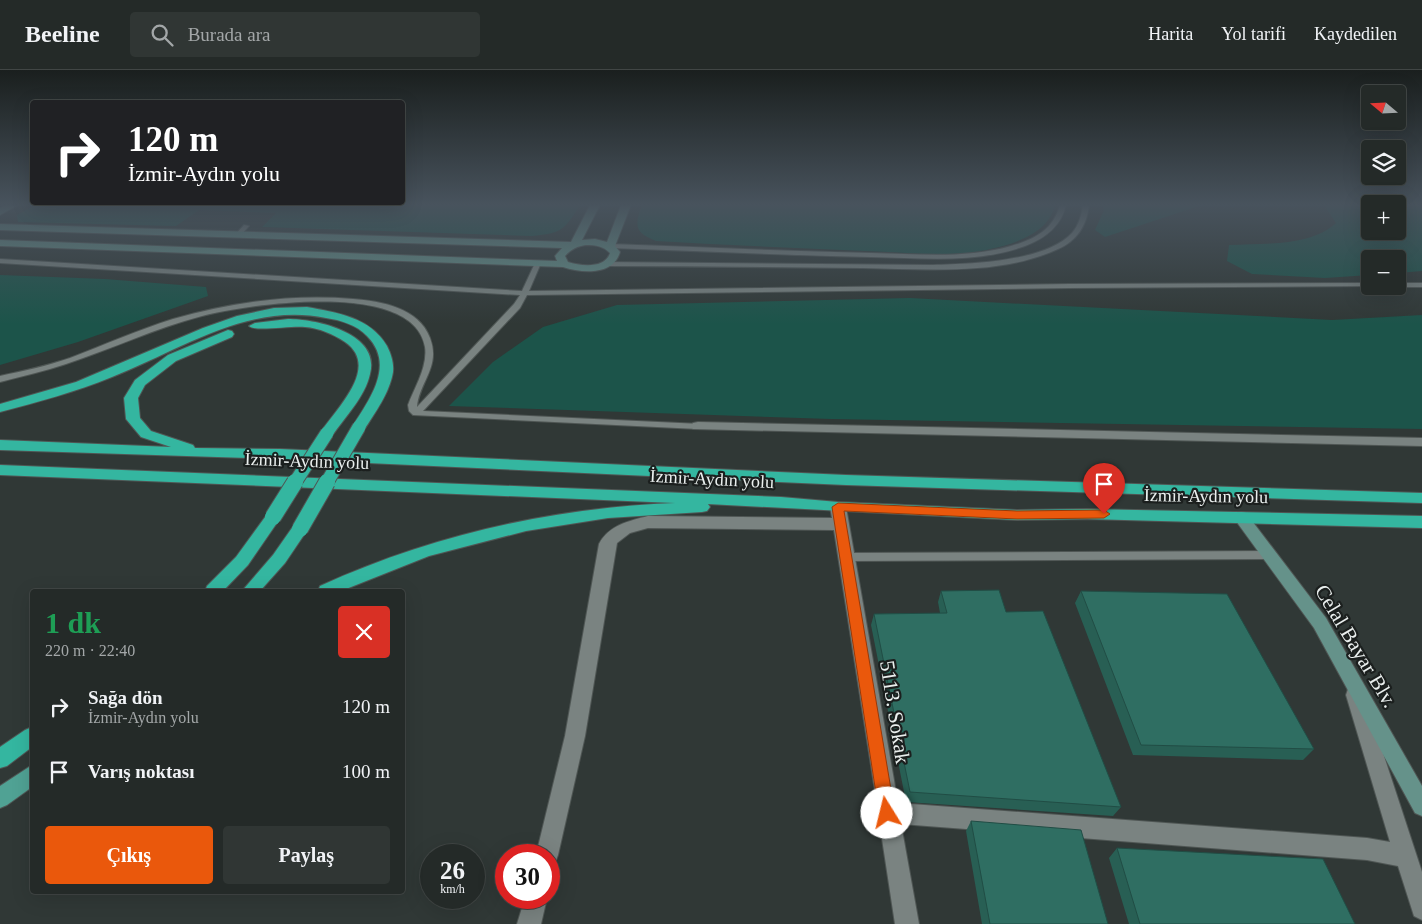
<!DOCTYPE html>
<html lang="tr">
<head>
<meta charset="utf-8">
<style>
	body { margin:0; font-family:"Times New Roman",serif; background:#303634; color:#f1f3f6; height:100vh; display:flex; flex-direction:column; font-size:19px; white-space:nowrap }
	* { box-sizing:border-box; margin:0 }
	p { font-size:16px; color:#a3a7a8 }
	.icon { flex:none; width:28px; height:28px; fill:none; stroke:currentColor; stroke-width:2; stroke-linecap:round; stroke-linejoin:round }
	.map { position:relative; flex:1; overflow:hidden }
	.drawer { position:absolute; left:30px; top:519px; width:375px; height:305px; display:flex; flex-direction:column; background:#242a28; border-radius:5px; box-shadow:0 5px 20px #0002,0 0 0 1px #414645 }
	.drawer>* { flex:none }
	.banner { position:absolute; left:30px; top:30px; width:375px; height:105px; border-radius:5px; box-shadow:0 5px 20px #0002,0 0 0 1px #414645; background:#202124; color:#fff; overflow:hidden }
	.needle { width:32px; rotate:289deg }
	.tools { position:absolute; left:1361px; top:15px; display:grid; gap:10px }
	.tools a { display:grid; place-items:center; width:45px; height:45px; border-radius:5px; background:#242a28; box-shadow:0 5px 20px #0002,0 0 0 1px #414645; font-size:25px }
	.speed { position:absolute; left:420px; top:774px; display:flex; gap:10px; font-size:25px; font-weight:700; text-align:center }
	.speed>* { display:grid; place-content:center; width:65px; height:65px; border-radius:50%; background:#242a28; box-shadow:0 5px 20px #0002,0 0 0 1px #414645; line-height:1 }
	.speed small { font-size:12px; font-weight:400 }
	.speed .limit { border:8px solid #d22; background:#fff; color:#111 }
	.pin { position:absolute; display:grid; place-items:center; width:42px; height:42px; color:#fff; margin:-51px -21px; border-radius:50% 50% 50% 0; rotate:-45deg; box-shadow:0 0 5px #0007 }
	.pin .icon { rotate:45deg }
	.me { position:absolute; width:55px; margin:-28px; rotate:351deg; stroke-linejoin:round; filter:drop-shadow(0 0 4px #0008) }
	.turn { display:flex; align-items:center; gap:18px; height:105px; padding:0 15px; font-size:22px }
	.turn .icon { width:65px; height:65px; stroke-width:2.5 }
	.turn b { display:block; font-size:35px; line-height:42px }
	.round { display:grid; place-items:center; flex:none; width:52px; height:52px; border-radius:5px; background:#303634 }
	.head { display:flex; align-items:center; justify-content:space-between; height:85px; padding:0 15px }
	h1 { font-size:30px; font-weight:700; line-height:38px; color:#1e9e55 }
	.cta { display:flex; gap:10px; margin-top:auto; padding:10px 15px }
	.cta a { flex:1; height:58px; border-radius:5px; background:#ea580c; color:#fff; font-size:20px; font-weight:700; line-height:58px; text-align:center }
	.cta a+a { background:#303634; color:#f1f3f6 }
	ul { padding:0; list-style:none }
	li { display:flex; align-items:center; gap:15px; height:65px; padding:0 15px }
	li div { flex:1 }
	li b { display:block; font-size:19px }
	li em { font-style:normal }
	header { display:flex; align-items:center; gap:30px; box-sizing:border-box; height:70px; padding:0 25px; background:#242a28; border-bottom:1px solid #414645 }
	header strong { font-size:24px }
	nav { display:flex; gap:28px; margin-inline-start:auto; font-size:18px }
	.search { width:350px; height:45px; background:#303634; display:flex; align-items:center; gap:12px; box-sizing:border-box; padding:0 18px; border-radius:5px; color:#a3a7a8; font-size:19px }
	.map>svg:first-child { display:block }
	.green { fill:#1c544a }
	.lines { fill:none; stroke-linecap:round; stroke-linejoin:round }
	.lane-casing { stroke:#4f5654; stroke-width:2 }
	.street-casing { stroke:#4f5654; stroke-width:2 }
	.secondary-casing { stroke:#4f5654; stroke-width:2 }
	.primary-casing { stroke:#4f5654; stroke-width:2 }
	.highway-casing { stroke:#4f5654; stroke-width:2 }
	.lane { fill:#7a8381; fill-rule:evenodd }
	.street { fill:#7a8381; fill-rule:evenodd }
	.secondary { fill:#65928a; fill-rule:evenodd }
	.primary { fill:#50a294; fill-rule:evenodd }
	.highway { fill:#34b6a0; fill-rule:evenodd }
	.highway-bridge-far1-casing { stroke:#4f5654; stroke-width:15; stroke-linecap:butt }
	.highway-bridge-casing { stroke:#4f5654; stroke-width:18; stroke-linecap:butt }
	.highway-bridge-far1 { stroke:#34b6a0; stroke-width:13 }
	.highway-bridge { stroke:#34b6a0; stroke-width:16 }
	.wall { fill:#285f54 }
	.building { fill:#2f6e62; stroke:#214d45 }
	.route { fill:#ea580c; stroke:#983908 }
	.labels { text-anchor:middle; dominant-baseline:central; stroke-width:4.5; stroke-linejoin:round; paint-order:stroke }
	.street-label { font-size:18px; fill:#eaefee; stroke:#1b1f1e }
	.near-street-label { font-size:21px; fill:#eaefee; stroke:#1b1f1e }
</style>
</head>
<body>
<header>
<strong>Beeline</strong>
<div class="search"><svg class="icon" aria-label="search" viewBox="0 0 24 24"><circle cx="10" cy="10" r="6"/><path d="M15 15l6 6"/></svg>Burada ara</div>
<nav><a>Harita</a><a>Yol tarifi</a><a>Kaydedilen</a></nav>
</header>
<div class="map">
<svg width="1422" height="854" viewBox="0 0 1422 854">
	<rect width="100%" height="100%" fill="#303836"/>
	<path class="green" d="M35 135H580C564 160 563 163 532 166L262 157 276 143 199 140 176 156 18 152 17 145Z
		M642 135H1055C1048 169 997 179 967 183 934 186 898 182 865 181 795 178 726 175 656 171 635 163 634 156 642 135Z
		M1102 135H1202L1105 167 1095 160 1104 140Z
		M1324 135H1370V161H1398V135H1422V201L1398 203V189H1370V205L1325 208 1252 204 1227 191 1229 175C1263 173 1310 177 1336 153Z
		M0 205 105 209 206 217 208 226 78 272 0 295Z
		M910 228 1332 250 1422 245V359L831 349 449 336 493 292 543 257 617 235Z"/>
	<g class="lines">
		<defs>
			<path id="lane" d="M1060 135H1066C1061 156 1046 168 1025 176 976 194 923 188 871 187 784 185 697 181 610 178L607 176 610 174C697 177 784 181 871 183 917 184 966 189 1011 176 1035 169 1053 160 1060 135Z
				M1083 135H1089C1087 155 1077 171 1058 179 1000 206 925 199 863 198 777 197 691 196 605 196L602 194 605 192 933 195C970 194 1045 192 1072 163 1079 155 1081 146 1083 135Z
				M244 155 249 156 240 166H236L235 165Z
				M0 189 522 221 535 193 538 191 541 193 529 221 1070 214 1370 213V216H1373L1070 218 527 225 520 238 423 341 701 354 703 356 701 358 698 359 413 345 409 341 408 335C414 318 428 297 425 277 414 209 248 234 202 246 155 258 112 279 66 294 45 301 22 306 0 312V306C23 301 47 296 70 288 104 275 138 260 173 249 232 232 292 224 353 229 381 231 419 238 430 268 441 297 419 312 417 337L514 234 520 225 0 193Z
				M1398 213H1422V217H1395L1398 216Z
				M1270 481 1274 482 1275 485 1274 488 1270 489 846 491 842 490 841 487 842 484 846 483Z"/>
			<path id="street" d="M698 352 1422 368V376L693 359 691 356 693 353Z
				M838 432 843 433 846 437 898 733 1367 768 1390 772 1346 625 1348 619 1355 617 1362 619 1364 625 1422 802V850L1414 846 1398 796 1367 790 901 754 919 854H895L879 749 876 743 878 740 834 460 648 458 630 463 617 473 585 666 558 785 555 793 549 795V785H536L565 666 599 474C609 455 629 451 648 446L832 448 830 437 833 433Z
				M525 828H547L541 854H517Z"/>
			<path id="secondary" d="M6 135H18L0 145V138Z
				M590 135H600L582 170 595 169 607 172 621 135H631L615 176 620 182C613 206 582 203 563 197L0 176V170L557 191 555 186 562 178 0 160V154L571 172ZM586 175C596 175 603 176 610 183 605 199 581 196 568 192L565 186C571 179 578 176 586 175Z
				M1241 442 1246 443 1326 548 1422 716V746L1415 743 1314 558 1236 451 1233 447 1236 443Z"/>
			<path id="primary" d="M32 695V717L7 735 0 738V716Z"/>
			<path id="highway" d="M307 237C338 243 370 247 387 276 391 284 394 293 393 302 390 322 375 343 364 360H354L352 357C369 330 396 295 367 266 357 255 340 250 326 248 248 232 181 280 112 307 75 322 38 332 0 342V334L76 312 203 258 237 246 274 238Z
				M288 249C316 249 381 263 370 304 365 327 345 347 332 366H322L320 363C336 339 381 297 345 272 333 264 319 258 305 257 294 255 255 262 249 256L255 253Z
				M228 260 232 261 234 264 232 267 176 291 145 315 138 328 140 348 151 361 193 375 195 378 280 379 846 405 1422 423V433L846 415 280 389 0 380V370L171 377 141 367 126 349 124 328 135 310 168 285Z
				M0 395 781 427 838 432 1017 440 1087 439 1422 446V458L1087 449 1017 450 708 434 710 437 707 441 702 442 608 448 526 461 429 486 341 521H318L320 516C432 465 552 438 675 433L0 405Z
				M273 442 278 443 281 447 248 495 223 521H205L207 516 236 487 268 443Z
				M300 453 306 455 308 459 285 493 260 521H242L273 485 294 455Z
				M32 657V677L7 696 0 698V677L25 660Z"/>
		</defs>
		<use href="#lane" class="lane-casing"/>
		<use href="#street" class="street-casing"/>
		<use href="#secondary" class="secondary-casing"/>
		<use href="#primary" class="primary-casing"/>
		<use href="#highway" class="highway-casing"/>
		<use href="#lane" class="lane"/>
		<use href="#street" class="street"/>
		<use href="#secondary" class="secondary"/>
		<use href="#primary" class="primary"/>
		<use href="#highway" class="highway"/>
		<defs>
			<path id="highway-bridge-far1" d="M294 414 327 363
				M326 414 359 357"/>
			<path id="highway-bridge" d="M273 447 295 412
				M300 459 327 412"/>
		</defs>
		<use href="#highway-bridge-far1" class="highway-bridge-far1-casing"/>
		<use href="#highway-bridge" class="highway-bridge-casing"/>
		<use href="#highway-bridge-far1" class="highway-bridge-far1"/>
		<use href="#highway-bridge" class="highway-bridge"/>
	</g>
	<path class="wall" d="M941 521 1006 542 1121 737 1113 746 906 732 871 555 874 544 940 543 938 532Z
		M1081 521 1314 679 1303 690 1133 685 1075 533Z
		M971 751 1108 854H982L966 761Z
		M1117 778 1355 854H1129L1109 788Z"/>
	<path class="building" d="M999 520 1006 542 1043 541 1121 737 910 722 874 544 947 543 941 521Z
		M1081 521 1227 524 1314 679 1141 675Z
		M971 751 1081 760 1108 854H990Z
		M1117 778 1323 789 1355 854H1140Z"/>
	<linearGradient id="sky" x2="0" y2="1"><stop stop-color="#1a1f1e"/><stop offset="0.53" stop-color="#48535d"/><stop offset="1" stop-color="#48535d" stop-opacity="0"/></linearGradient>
	<rect width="1422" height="254" fill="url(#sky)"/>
	<path class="route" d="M838 433 1017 441 1104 440 1110 444 1104 448 1017 449 844 441 895 743 893 749 887 751 882 749 879 743 832 437Z"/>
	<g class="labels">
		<g class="street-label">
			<text transform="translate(307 391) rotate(2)">İzmir-Aydın yolu</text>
			<text transform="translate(712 409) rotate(3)">İzmir-Aydın yolu</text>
			<text transform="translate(1206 426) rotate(1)">İzmir-Aydın yolu</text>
		</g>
		<g class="near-street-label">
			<text transform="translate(1356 576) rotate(59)">Celal Bayar Blv.</text>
			<text transform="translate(895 642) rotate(81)">5113. Sokak</text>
		</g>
	</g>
</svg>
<div class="tools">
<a><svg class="needle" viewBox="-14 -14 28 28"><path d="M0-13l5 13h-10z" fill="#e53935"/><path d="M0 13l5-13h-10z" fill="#a3a7a8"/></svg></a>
<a><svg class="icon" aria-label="layers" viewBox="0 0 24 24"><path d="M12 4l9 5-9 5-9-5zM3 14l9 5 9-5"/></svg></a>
<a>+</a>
<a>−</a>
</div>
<div class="speed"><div>26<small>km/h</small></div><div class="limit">30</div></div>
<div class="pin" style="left:1104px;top:444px;background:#d93025"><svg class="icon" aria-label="arrive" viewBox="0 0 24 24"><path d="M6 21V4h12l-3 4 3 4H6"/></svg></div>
<svg class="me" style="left:887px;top:743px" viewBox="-20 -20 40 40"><circle r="19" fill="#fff"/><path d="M0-13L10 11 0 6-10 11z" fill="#ea580c"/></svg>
<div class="banner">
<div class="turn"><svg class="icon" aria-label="right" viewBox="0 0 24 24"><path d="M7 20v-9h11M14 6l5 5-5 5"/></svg><div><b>120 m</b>İzmir-Aydın yolu</div></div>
</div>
<section class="drawer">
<div class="head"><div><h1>1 dk</h1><p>220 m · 22:40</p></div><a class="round" style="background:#d93025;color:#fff"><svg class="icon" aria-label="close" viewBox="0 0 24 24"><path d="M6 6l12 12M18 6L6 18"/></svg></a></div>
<ul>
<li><svg class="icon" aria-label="right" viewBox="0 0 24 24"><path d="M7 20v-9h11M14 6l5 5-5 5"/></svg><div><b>Sağa dön</b><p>İzmir-Aydın yolu</p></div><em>120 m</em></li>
<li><svg class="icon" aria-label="arrive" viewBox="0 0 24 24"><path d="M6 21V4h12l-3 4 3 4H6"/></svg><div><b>Varış noktası</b></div><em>100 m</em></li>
</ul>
<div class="cta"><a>Çıkış</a><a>Paylaş</a></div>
</section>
</div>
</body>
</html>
